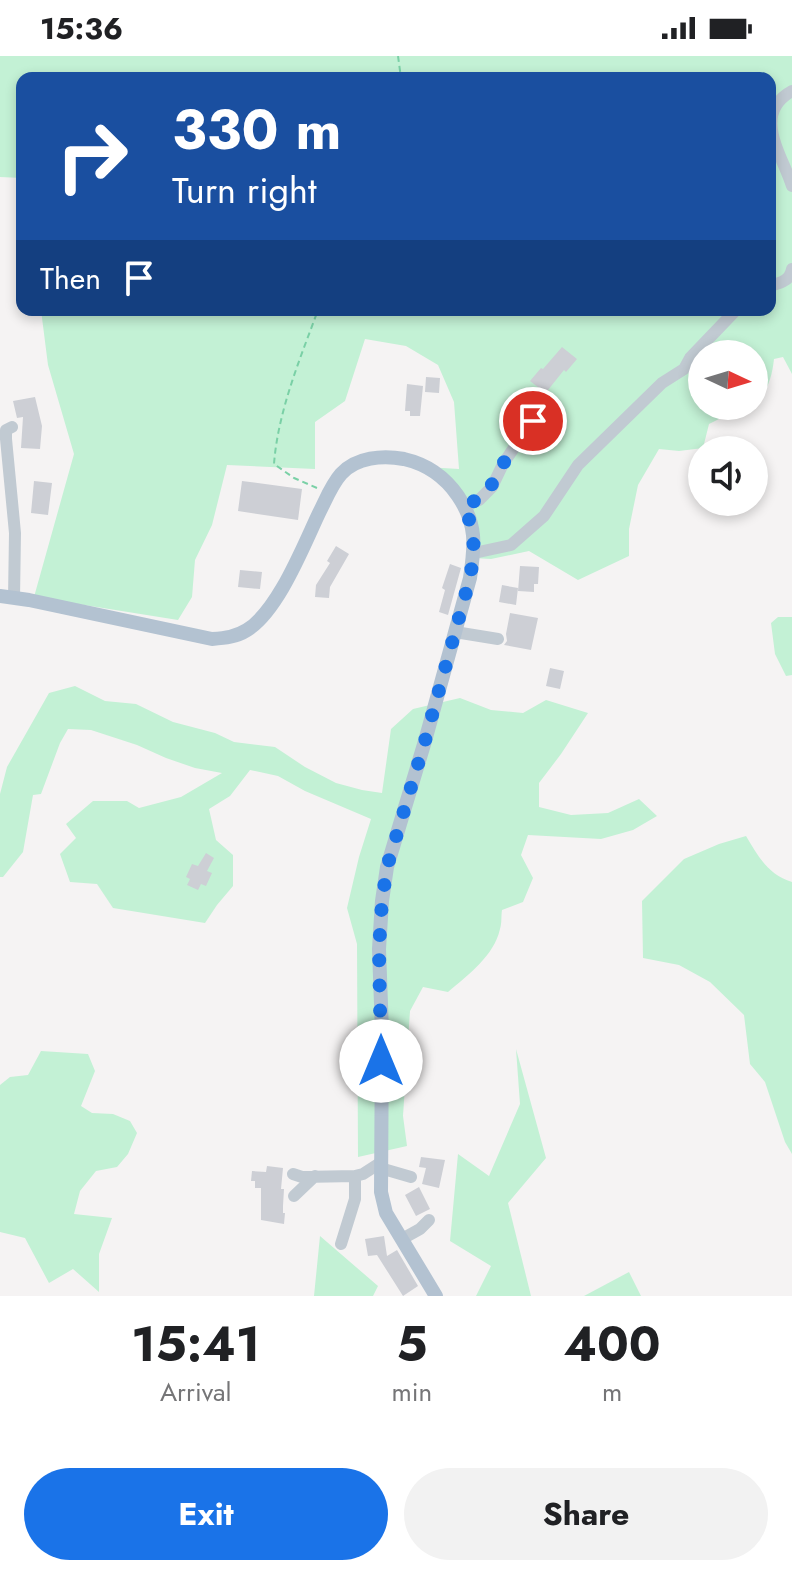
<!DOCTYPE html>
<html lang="en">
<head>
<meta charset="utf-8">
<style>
	body { margin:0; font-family:Jost,sans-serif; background:#f2f2f2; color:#202124; height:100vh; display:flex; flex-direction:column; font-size:30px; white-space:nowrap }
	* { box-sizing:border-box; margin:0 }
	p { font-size:26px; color:#757577 }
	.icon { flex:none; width:44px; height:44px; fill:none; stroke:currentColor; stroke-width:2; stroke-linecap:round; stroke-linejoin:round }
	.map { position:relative; height:1240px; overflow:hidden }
	.panel { display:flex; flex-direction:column; background:#fff; flex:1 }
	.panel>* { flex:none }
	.top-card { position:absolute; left:16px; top:16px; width:760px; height:244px; border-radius:16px; box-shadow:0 4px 12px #0003; background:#1a4fa0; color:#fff; overflow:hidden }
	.needle { width:52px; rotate:94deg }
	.controls { position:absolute; left:688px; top:284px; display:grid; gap:16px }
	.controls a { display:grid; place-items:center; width:80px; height:80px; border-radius:50%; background:#fff; box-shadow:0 4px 12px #0003; font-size:40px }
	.pin { position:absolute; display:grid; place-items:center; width:68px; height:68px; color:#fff; margin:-34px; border:4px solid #fff; border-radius:50%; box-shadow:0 2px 8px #0007 }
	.me { position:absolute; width:88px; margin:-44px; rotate:0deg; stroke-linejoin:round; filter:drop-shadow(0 0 6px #0008) }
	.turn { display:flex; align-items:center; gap:28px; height:168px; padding:0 24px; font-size:36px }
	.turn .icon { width:104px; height:104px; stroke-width:2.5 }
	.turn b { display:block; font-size:56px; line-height:68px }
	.then { display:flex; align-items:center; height:76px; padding:0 24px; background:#0003; gap:16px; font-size:30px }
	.eta { display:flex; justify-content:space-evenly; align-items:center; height:136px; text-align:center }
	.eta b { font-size:48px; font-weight:700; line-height:56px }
	.action { display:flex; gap:16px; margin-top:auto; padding:16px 24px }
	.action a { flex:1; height:92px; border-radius:48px; background:#1a73e8; color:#fff; font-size:32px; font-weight:700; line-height:92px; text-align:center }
	.action a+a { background:#f2f2f2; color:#202124 }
	.status { display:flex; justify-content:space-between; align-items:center; height:56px; padding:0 40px; background:#fff; direction:ltr }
	.status svg { height:22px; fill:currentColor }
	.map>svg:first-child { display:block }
	.green { fill:#c3f1d5 }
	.building { fill:#cdcfd5 }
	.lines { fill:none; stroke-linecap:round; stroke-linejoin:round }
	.path { stroke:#7ad0a6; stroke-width:2; stroke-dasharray:6 4; stroke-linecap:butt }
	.minor { stroke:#c1cad2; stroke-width:12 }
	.major { stroke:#b3c2d1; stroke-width:14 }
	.route { stroke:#1a73e8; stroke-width:14; stroke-dasharray:0 25.2 }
</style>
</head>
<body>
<div class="status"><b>15:36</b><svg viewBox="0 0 49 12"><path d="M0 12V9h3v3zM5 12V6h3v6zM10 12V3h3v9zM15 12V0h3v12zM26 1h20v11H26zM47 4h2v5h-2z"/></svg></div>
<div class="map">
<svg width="792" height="1240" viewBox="0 0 792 1240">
	<rect width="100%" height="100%" fill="#f5f3f3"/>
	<path class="green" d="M0 0H792V318L783 301 774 303C772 322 767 336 754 350V298H702V350H753L739 353 709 368 703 392 679 395 659 393 638 429 629 473V500L578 524 529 495 491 503 473 502 464 450 426 411 459 413 454 346 438 309 406 290 365 283 345 345 315 366V413L227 409 212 469 195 504 192 541 178 564 34 541 74 398 48 309 41 254H770V22H22V122L0 121Z
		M778 561H792V619L786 620 775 598 771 567Z
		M75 630 105 645 136 648 173 666 215 677 234 686 275 691 305 711 336 727 362 734 382 737 391 673 413 653 460 642 491 654 523 657 546 644 588 657 561 698 539 727V751L571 759 608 757 639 743 657 760 633 774 601 783 528 779 521 799 533 822 523 846 502 854C501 860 502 867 500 873 494 900 468 919 448 936L423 931 410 955 403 1060 407 1090 358 1101 357 888 347 852 359 801 371 763 305 735 278 720 250 714 230 740 209 753 216 784 233 799V830L217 849 205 867 113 852 97 828 70 826 60 798 76 782 66 768 93 745H127L139 752 181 741 222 717 195 712 166 702 137 689 91 674 68 673 60 687 41 738 33 739 23 796 3 821H0V738L7 711 49 637Z
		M746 780C758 800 768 819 792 826V1098L785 1086 765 1026 750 1008 744 959 710 926 679 909 643 902 642 845 684 803 719 788Z
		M516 993 546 1102 508 1147 531 1240H476L491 1210 450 1185 458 1098 489 1120 520 1048Z
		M41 995 88 998 95 1015 81 1050 92 1057 113 1058 130 1065 137 1077 128 1098 117 1111 96 1115 80 1135 74 1158 112 1162 99 1198V1236L73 1213 49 1227 25 1182 0 1176V1029L10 1021 28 1019Z
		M320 1180 378 1230 373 1240H314Z
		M629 1216 641 1240H584Z"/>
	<path class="building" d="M562 291 577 303 566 316 564 314 548 334 543 335 530 325 541 312 543 313Z
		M426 321 440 322 439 337 425 336Z
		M407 328 423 330 420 360H410V355H405Z
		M35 341 42 370 40 393 21 392 23 361 17 362 13 345Z
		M34 425 52 427 48 459 31 457Z
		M242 425 302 433 298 464 238 455Z
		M336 490 349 498 330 531 329 542 315 541 316 529 330 507 327 505Z
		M450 508 461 512 448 559 439 556 445 534 442 532Z
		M520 510 539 511 538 528H534V536L518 535Z
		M240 514 262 516 260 533 238 531Z
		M502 529 518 532 516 549 499 546Z
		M510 557 538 562 531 594 504 589 507 585 506 578Z
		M550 612 564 615 560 633 546 630Z
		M206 797 214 802 207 815 212 817 206 830 201 828 198 834 187 829 190 823 186 821 192 808 198 810Z
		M421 1101 445 1104 439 1132 422 1128 426 1112 419 1111Z
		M267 1110 283 1112 281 1133H284L283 1150V1157H285L284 1168 261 1164V1132H255V1125H251L252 1115 266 1116Z
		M419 1131 430 1153 416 1160 405 1139Z
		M384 1180 387 1200 397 1194 418 1230 403 1240 377 1199 368 1200 365 1183Z"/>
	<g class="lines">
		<path class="path" d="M398 0 401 22
			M317 432 294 422 274 408C278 355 300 303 318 254"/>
		<path class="minor" d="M792 35C751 58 782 98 792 130
			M770 230C780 227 790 225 792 213
			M12 371 6 374V383L15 477 14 542
			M464 450 479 444 492 431 503 408 547 343
			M474 497 511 489 544 460 578 409 662 327 684 313 690 302 736 254
			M455 576 498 583
			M380 1112 411 1121
			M293 1118 302 1121 355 1120 363 1118 380 1107
			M294 1140 315 1120
			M402 1183 420 1173 429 1164
			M341 1188 355 1143V1120"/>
		<path class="major" d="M0 540 29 544 212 583C225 582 236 581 247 574 279 554 304 488 320 455 326 443 332 428 341 418 356 401 383 399 404 403 426 408 445 421 458 440 477 468 475 489 470 522L425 685 387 811 382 845 379 893 382 976 381 1136 386 1157 436 1240"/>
	</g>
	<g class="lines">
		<path class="route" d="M381 1005 379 893 382 845 387 811 425 685 470 522C475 492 476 479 464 450 490 439 490 431 503 408 512 393 523 379 533 365"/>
	</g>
</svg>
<div class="controls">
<a><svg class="needle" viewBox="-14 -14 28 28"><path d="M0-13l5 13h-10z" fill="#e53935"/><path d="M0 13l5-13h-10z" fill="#757577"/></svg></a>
<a><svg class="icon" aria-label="sound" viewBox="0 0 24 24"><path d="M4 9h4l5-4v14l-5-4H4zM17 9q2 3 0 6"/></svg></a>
</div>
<div class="pin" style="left:533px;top:365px;background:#d93025"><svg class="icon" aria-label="arrive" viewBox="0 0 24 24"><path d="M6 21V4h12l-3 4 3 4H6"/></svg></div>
<svg class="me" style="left:381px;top:1005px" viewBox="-20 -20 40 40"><circle r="19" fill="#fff"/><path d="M0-13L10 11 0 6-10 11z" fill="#1a73e8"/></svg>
<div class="top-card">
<div class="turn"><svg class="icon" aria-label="right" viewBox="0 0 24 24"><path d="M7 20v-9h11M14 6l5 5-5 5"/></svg><div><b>330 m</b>Turn right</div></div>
<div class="then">Then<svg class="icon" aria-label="arrive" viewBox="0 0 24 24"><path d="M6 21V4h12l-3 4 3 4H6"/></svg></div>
</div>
</div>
<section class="panel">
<div class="eta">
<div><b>15:41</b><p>Arrival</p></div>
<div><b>5</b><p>min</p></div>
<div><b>400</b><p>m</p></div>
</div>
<div class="action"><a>Exit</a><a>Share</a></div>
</section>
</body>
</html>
